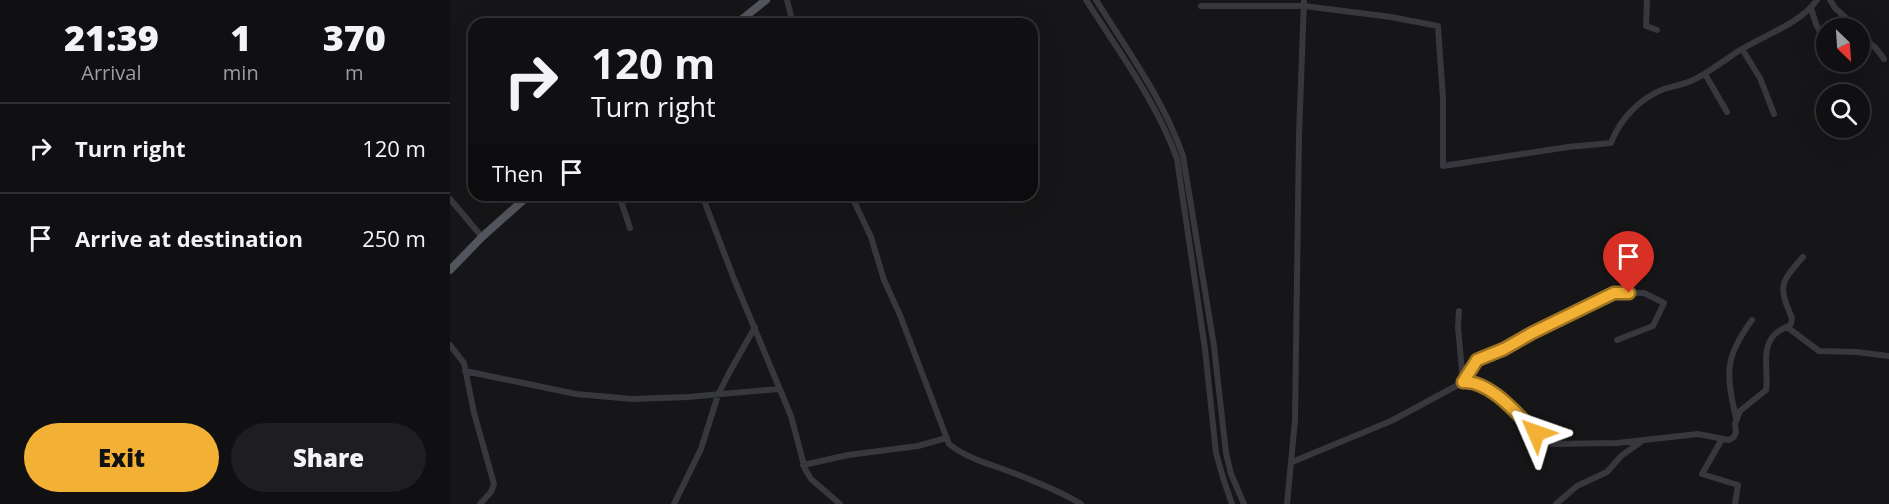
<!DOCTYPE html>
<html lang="en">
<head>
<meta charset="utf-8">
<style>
	body { margin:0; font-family:"Open Sans",sans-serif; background:#1e1e20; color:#f1f3f6; height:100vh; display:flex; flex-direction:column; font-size:22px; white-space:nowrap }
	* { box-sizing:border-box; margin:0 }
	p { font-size:20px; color:#9c9d9f }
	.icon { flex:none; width:33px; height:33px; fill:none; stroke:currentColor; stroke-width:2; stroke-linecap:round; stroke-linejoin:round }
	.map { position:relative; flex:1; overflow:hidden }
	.details { display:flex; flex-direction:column; background:#101012; width:450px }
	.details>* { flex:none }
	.hud { position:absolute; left:18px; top:18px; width:570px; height:183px; border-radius:18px; box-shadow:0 6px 24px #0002,0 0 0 2px #303032; background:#101012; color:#f1f3f6; overflow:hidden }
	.needle { width:39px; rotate:155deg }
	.buttons { position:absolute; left:1366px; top:18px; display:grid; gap:12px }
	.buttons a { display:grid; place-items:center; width:54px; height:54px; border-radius:50%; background:#101012; box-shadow:0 6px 24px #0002,0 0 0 2px #303032; font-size:30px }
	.pin { position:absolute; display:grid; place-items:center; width:51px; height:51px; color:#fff; margin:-62px -26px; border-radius:50% 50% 50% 0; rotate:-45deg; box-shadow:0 0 6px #0007 }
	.pin .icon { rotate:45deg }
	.me { position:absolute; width:66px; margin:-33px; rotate:313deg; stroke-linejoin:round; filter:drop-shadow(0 0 4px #0008) }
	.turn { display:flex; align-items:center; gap:21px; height:126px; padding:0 24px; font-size:27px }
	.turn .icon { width:78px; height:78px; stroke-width:2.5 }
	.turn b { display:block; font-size:42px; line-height:51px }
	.then { display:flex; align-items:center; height:57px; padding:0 24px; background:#0003; gap:12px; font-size:22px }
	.eta { display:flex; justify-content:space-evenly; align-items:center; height:102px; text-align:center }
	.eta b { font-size:36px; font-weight:800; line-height:42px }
	.button { display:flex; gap:12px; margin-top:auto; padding:12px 24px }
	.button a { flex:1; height:69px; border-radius:36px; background:#f2b134; color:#111; font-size:24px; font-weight:800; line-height:69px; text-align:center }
	.button a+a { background:#1e1e20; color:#f1f3f6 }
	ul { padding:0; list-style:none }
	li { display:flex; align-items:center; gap:18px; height:90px; padding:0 24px; border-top:2px solid #303032 }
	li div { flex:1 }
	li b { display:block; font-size:22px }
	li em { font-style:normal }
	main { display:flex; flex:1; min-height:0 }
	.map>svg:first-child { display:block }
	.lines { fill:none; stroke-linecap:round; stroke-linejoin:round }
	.minor { stroke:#37383d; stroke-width:6 }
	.major { stroke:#53555c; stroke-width:8 }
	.route-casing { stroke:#9d7322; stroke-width:15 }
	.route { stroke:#f2b134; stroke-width:10 }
</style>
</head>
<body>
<main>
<section class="details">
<div class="eta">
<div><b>21:39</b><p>Arrival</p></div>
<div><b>1</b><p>min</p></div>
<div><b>370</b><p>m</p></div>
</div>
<ul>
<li><svg class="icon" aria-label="right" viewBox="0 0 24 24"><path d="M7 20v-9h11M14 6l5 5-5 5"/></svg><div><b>Turn right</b></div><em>120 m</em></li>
<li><svg class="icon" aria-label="arrive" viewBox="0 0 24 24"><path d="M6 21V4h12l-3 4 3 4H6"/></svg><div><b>Arrive at destination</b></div><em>250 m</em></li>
</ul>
<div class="button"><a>Exit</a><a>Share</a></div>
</section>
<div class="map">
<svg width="1439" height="504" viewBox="0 0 1439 504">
	<rect width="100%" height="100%" fill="#161618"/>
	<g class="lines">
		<path class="minor" d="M337 0 343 24
			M636 0C667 49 708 104 727 159L755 349 766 453 774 481 782 504
			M646 0C677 50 714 100 733 156L764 346 776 453 781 474 794 504
			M1197 0 1196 26 1207 30
			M1380 0 1385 8 1407 28
			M751 6H854L941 17 988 26 993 99V166L1118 147 1161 143C1170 119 1190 98 1214 89 1223 86 1232 85 1241 81 1257 74 1272 62 1287 52 1312 36 1350 24 1367 0
			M1361 8 1366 24 1377 46
			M1410 37 1425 47 1434 59
			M1292 49 1310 78 1324 114
			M1386 62 1390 68
			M1255 74 1277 112
			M169 195 180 228
			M252 195 284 279 341 416 355 469 361 479 390 504
			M401 195 421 237 434 280 450 315 499 444C514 456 532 462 550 468 577 478 606 489 631 504
			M0 199 32 237
			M1009 311 1008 327 1013 382 1027 360 1054 349 1082 333 1164 293H1194L1214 303 1203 326 1167 340
			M1337 327 1369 351 1407 352 1439 356
			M0 345 14 363 24 413 44 484 41 492 30 504
			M15 371 126 394 182 399 238 397 329 389
			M1286 418C1276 373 1274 358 1302 320
			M1272 439 1252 474 1288 485 1285 504
			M842 462 941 421 1008 385C1013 382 1019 381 1026 383 1046 389 1077 424 1094 440L1102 444 1167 443 1248 434 1279 440 1284 437 1286 432 1285 424 1290 411 1316 390C1319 372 1310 349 1325 334 1329 330 1336 328 1341 324L1342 318C1328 286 1330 283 1353 257
			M353 465 398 455 468 446 496 438
			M224 504 251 449 268 395 279 373 305 327
			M837 504 845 420 849 136 854 0
			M1106 504 1127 486 1157 472 1171 456 1192 441"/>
		<path class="major" d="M286 24 316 0
			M0 270 32 237 79 195"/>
	</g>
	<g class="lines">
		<defs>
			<path id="route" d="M1086 433C1068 415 1040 380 1013 382L1027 360 1054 349 1082 333 1164 293H1179"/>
		</defs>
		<use href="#route" class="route-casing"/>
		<use href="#route" class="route"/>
	</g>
</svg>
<div class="buttons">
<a><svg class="needle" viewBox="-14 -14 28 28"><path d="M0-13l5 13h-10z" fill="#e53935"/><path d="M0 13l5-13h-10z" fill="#9c9d9f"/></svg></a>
<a><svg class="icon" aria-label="search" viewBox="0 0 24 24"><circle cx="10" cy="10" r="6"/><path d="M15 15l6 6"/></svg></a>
</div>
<div class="pin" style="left:1179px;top:293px;background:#d93025"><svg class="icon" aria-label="arrive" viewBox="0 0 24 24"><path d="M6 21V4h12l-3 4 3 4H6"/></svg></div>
<svg class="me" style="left:1086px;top:433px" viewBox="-20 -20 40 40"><path d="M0-17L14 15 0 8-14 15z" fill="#f2b134" stroke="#fff" stroke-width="4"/></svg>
<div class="hud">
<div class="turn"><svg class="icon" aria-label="right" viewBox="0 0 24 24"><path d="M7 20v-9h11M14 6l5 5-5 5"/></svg><div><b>120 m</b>Turn right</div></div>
<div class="then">Then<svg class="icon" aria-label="arrive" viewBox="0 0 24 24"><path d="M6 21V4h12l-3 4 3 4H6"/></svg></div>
</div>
</div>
</main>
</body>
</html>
